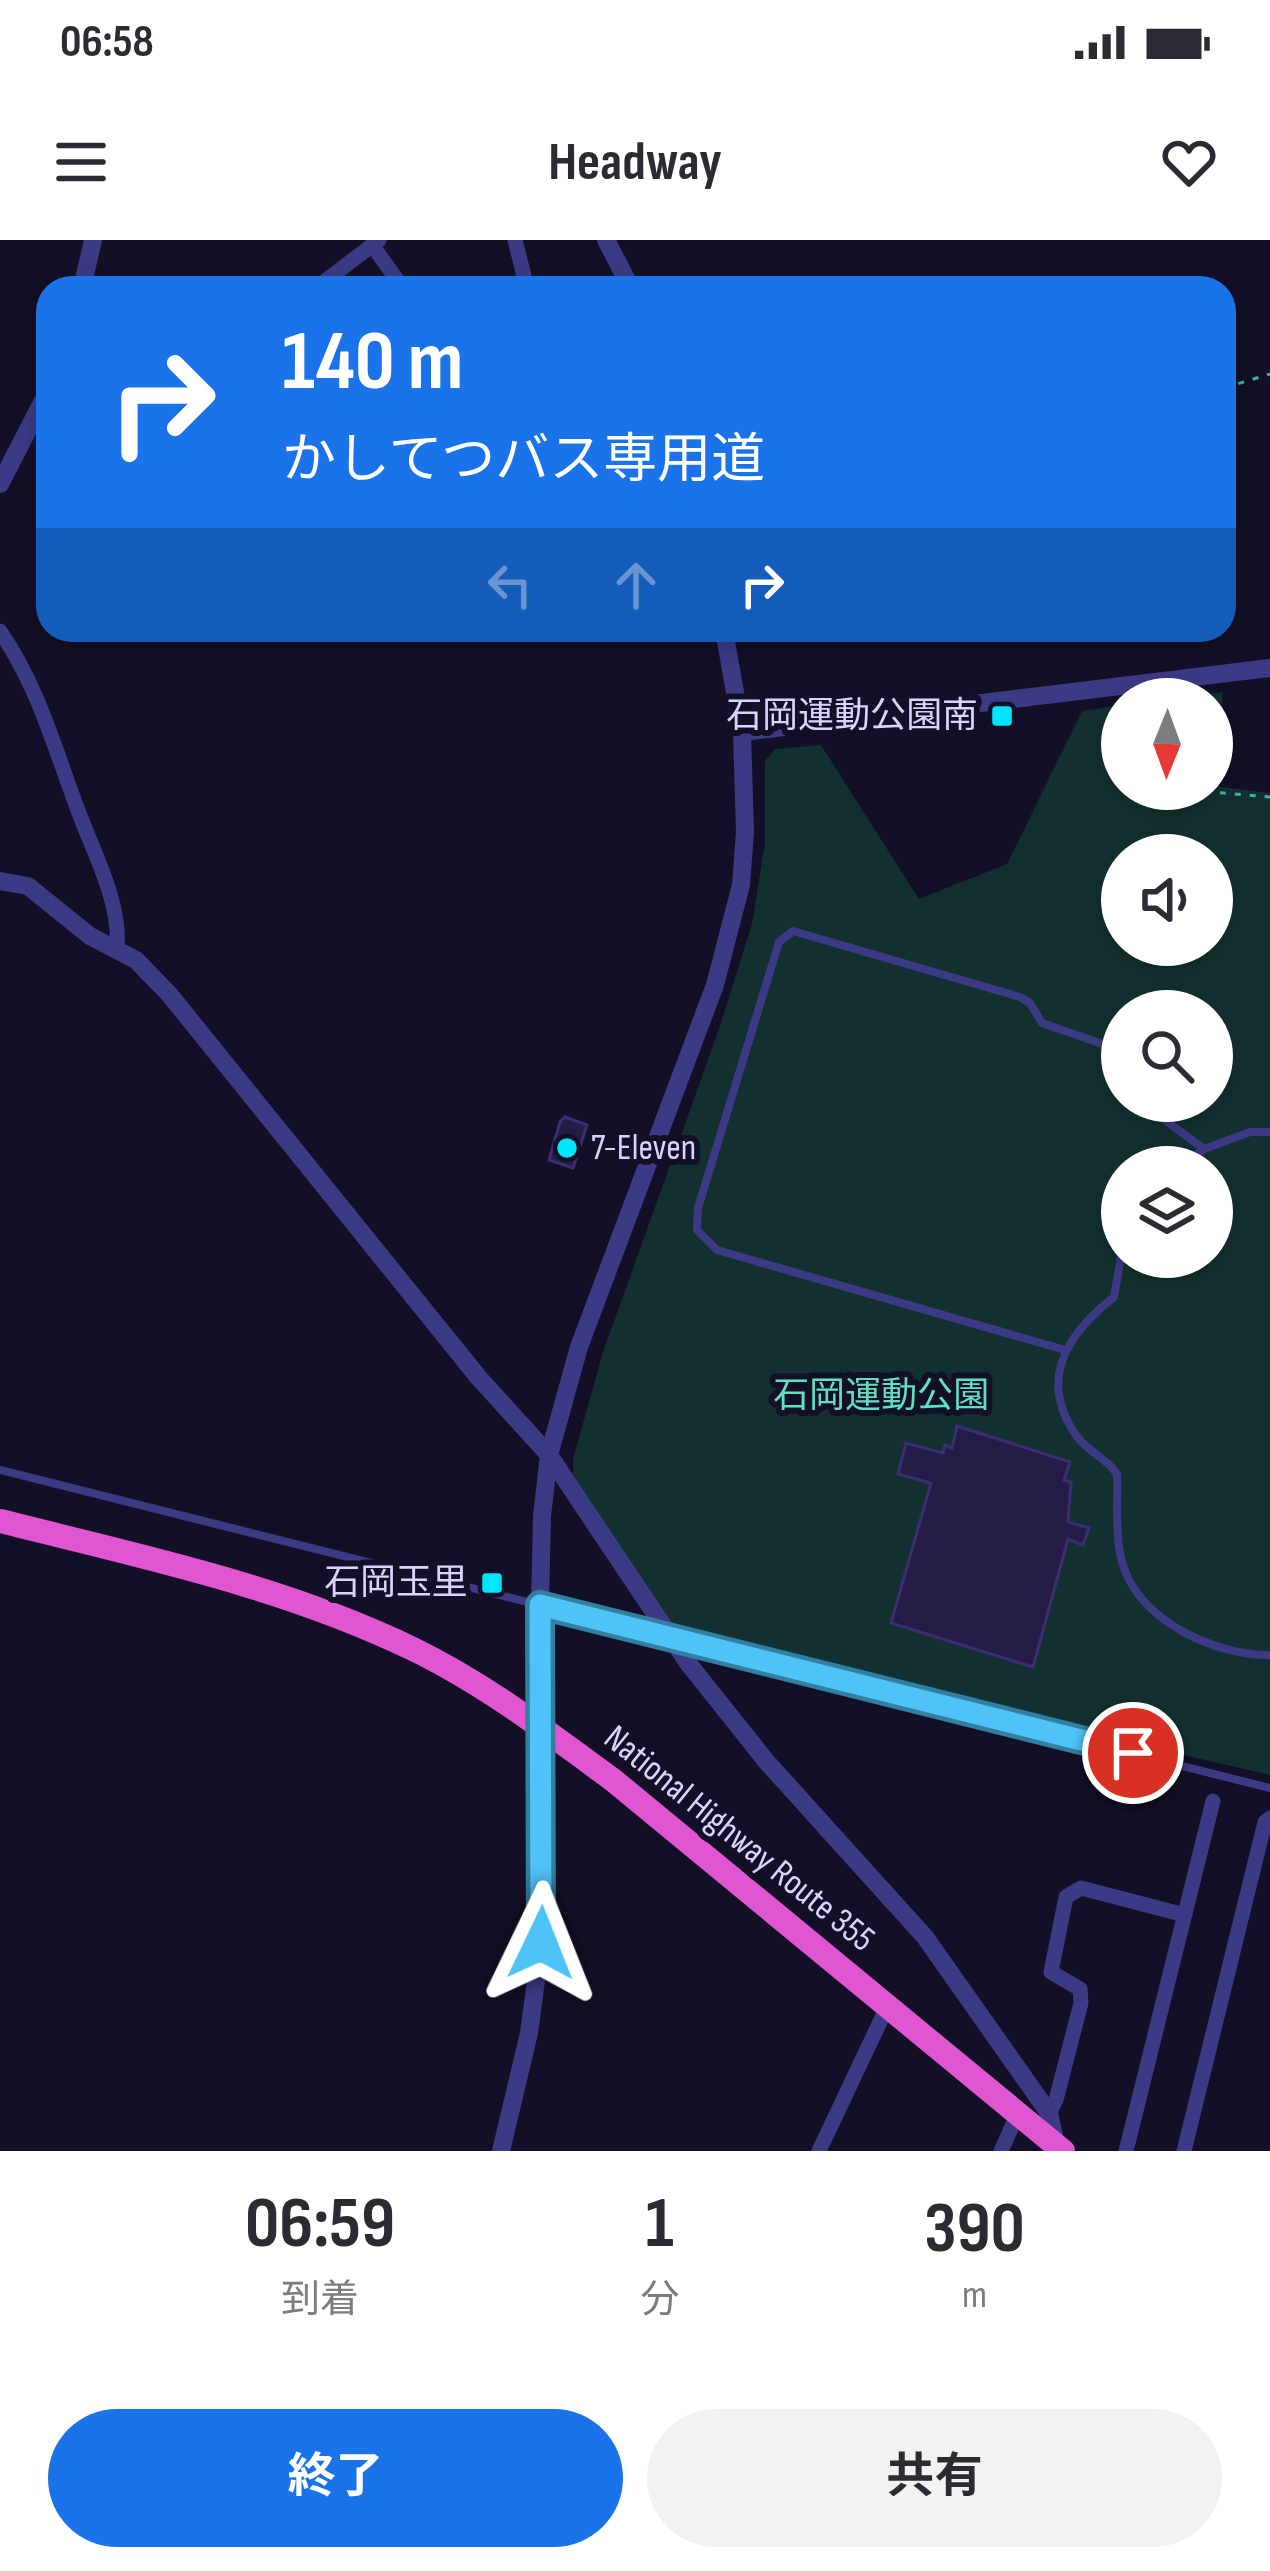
<!DOCTYPE html>
<html lang="ja">
<head>
<meta charset="utf-8">
<style>
	body { margin:0; font-family:"Sofia Sans Condensed","Noto Sans JP",sans-serif; background:#f2f2f3; color:#2b2b33; height:100vh; display:flex; flex-direction:column; font-size:45px; white-space:nowrap }
	* { box-sizing:border-box; margin:0 }
	p { font-size:39px; color:#7c7c81 }
	.icon { flex:none; width:66px; height:66px; fill:none; stroke:currentColor; stroke-width:2; stroke-linecap:round; stroke-linejoin:round }
	.map { position:relative; height:1911px; overflow:hidden }
	.details { display:flex; flex-direction:column; background:#fff; flex:1 }
	.details>* { flex:none }
	.guide { position:absolute; left:36px; top:36px; width:1200px; height:366px; border-radius:36px; box-shadow:0 6px 18px #0003; background:#1a73e8; color:#fff; overflow:hidden }
	.needle { width:78px; rotate:181deg }
	.fabs { position:absolute; left:1101px; top:438px; display:grid; gap:24px }
	.fabs a { display:grid; place-items:center; width:132px; height:132px; border-radius:50%; background:#fff; box-shadow:0 6px 18px #0003; font-size:60px }
	.pin { position:absolute; display:grid; place-items:center; width:102px; height:102px; color:#fff; margin:-51px; border:6px solid #fff; border-radius:50%; box-shadow:0 3px 12px #0007 }
	.me { position:absolute; width:132px; margin:-66px; rotate:2deg; stroke-linejoin:round; filter:drop-shadow(0 0 9px #0008) }
	.turn { display:flex; align-items:center; gap:42px; height:252px; padding:0 48px; font-size:54px }
	.turn .icon { width:156px; height:156px; stroke-width:2.5 }
	.turn b { display:block; font-size:84px; line-height:102px }
	.lanes { display:flex; align-items:center; height:114px; padding:0 48px; background:#0003; justify-content:center; gap:60px; direction:ltr }
	.lanes .off { opacity:.35 }
	.eta { display:flex; justify-content:space-evenly; align-items:center; height:204px; text-align:center }
	.eta b { font-size:72px; font-weight:700; line-height:84px }
	.button { display:flex; gap:24px; margin-top:auto; padding:24px 48px }
	.button a { flex:1; height:138px; border-radius:72px; background:#1a73e8; color:#fff; font-size:48px; font-weight:700; line-height:138px; text-align:center }
	.button a+a { background:#f2f2f3; color:#2b2b33 }
	.status { display:flex; justify-content:space-between; align-items:center; height:84px; padding:0 60px; background:#fff; direction:ltr }
	.status svg { height:33px; fill:currentColor }
	header { display:flex; justify-content:space-between; align-items:center; height:156px; padding:0 48px; background:#fff; font-size:54px; font-weight:700 }
	.map>svg:first-child { display:block }
	.green { fill:#12302f; fill-rule:evenodd }
	.building { fill:#241b47; stroke:#3b2d73; stroke-width:3 }
	.lines { fill:none; stroke-linecap:round; stroke-linejoin:round }
	.path { stroke:#2fb8b0; stroke-width:3; stroke-dasharray:6 9; stroke-linecap:butt }
	.service { stroke:#3d3a85; stroke-width:8 }
	.minor { stroke:#3d3a85; stroke-width:15 }
	.tertiary { stroke:#3d3a85; stroke-width:18 }
	.trunk { stroke:#e055d1; stroke-width:24 }
	.route-casing { stroke:#337fa1; stroke-width:30 }
	.route { stroke:#4fc3f7; stroke-width:21 }
	.poi-dot { fill:#00e5ff; stroke:#130f26; stroke-width:4.5 }
	.labels { text-anchor:middle; dominant-baseline:central; stroke-width:12; stroke-linejoin:round; paint-order:stroke }
	.poi-label { font-size:36px; fill:#d9d4ff; stroke:#130f26; text-anchor:end }
	.park-label { font-size:36px; fill:#5fe0c0; stroke:#130f26 }
	.street-label { font-size:36px; fill:#d9d4ff; stroke:#130f26 }
</style>
</head>
<body>
<div class="status"><b>06:58</b><svg viewBox="0 0 49 12"><path d="M0 12V9h3v3zM5 12V6h3v6zM10 12V3h3v9zM15 12V0h3v12zM26 1h20v11H26zM47 4h2v5h-2z"/></svg></div>
<header><svg class="icon" aria-label="menu" viewBox="0 0 24 24"><path d="M4 6h16M4 12h16M4 18h16"/></svg>Headway<svg class="icon" aria-label="heart" viewBox="0 0 24 24"><path d="M12 20l-8-8c-3-5 5-10 8-4 3-6 11-1 8 4z"/></svg></header>
<div class="map">
<svg width="1270" height="1911" viewBox="0 0 1270 1911">
	<rect width="100%" height="100%" fill="#130f26"/>
	<path class="green" d="M1223 452 1213 546 1270 553V1535L1019 1477 678 1392 573 1235V1219L603 1112 719 789 752 684 765 602V521L775 509 821 505 919 659 1007 624 1082 471 1122 465V549H1212V459H1172ZM1122 615H1212V705H1122ZM1122 771H1212V861H1122ZM1122 927H1212V1017H1122Z"/>
	<path class="building" d="M565 877 587 885 573 928 549 920 560 882Z
		M957 1186 1070 1222 1064 1240 1071 1242 1068 1282 1089 1288 1083 1305 1068 1299 1033 1427 891 1383 931 1243 898 1234 906 1203 943 1213 945 1205 952 1208Z"/>
	<g class="lines">
		<path class="path" d="M1224 148 1270 134
			M1175 549 1270 557"/>
		<path class="service" d="M1148 861 1165 880 1204 909 1250 892H1270
			M1179 927 1204 909
			M1122 1011 1114 1057C1068 1093 1037 1139 1076 1195 1087 1212 1107 1218 1117 1234 1118 1264 1114 1300 1124 1328 1142 1382 1217 1416 1270 1415
			M1065 1110 717 1010 697 990 698 968 779 702 793 691 1020 757 1030 763 1042 783 1114 808 1122 816
			M0 1230 1270 1548"/>
		<path class="minor" d="M515 0 527 48
			M372 5 403 48
			M316 48 379 0
			M0 391C39 448 55 510 79 573 95 616 121 663 117 709
			M1049 1873 1056 1860 1081 1763 1080 1749 1051 1732 1066 1657 1081 1648 1185 1675
			M819 1911 888 1765
			M1001 1911 1018 1873
			M1126 1911 1213 1561
			M1184 1911 1265 1582 1270 1578"/>
		<path class="tertiary" d="M606 0 631 48
			M82 48 93 0
			M0 244 48 151
			M742 492 1270 428
			M0 641 28 646 90 696 136 720 169 754 479 1138 549 1215 688 1423 766 1521 925 1697 1049 1873 1056 1905
			M501 1911 529 1793 541 1703 540 1365 542 1276 549 1215 579 1107 715 745 741 645 745 592 742 492 724 390"/>
		<path class="trunk" d="M0 1281C139 1316 283 1346 413 1409 485 1444 549 1493 613 1540L1063 1911"/>
	</g>
	<g class="lines">
		<defs>
			<path id="route" d="M541 1703 540 1365 1133 1513"/>
		</defs>
		<use href="#route" class="route-casing"/>
		<use href="#route" class="route"/>
	</g>
	<g class="poi-dot">
		<rect x="990" y="464" width="24" height="24" rx="6"/>
		<circle cx="567" cy="908" r="12"/>
		<rect x="480" y="1331" width="24" height="24" rx="6"/>
	</g>
	<g class="labels">
		<g class="poi-label">
			<text x="978" y="476">石岡運動公園南</text>
			<text x="591" y="908" text-anchor="start">7-Eleven</text>
			<text x="468" y="1343">石岡玉里</text>
		</g>
		<g class="park-label">
			<text x="881" y="1156">石岡運動公園</text>
		</g>
		<g class="street-label">
			<text transform="translate(739 1599) rotate(39)">National Highway Route 355</text>
		</g>
	</g>
</svg>
<div class="fabs">
<a><svg class="needle" viewBox="-14 -14 28 28"><path d="M0-13l5 13h-10z" fill="#e53935"/><path d="M0 13l5-13h-10z" fill="#7c7c81"/></svg></a>
<a><svg class="icon" aria-label="sound" viewBox="0 0 24 24"><path d="M4 9h4l5-4v14l-5-4H4zM17 9q2 3 0 6"/></svg></a>
<a><svg class="icon" aria-label="search" viewBox="0 0 24 24"><circle cx="10" cy="10" r="6"/><path d="M15 15l6 6"/></svg></a>
<a><svg class="icon" aria-label="layers" viewBox="0 0 24 24"><path d="M12 4l9 5-9 5-9-5zM3 14l9 5 9-5"/></svg></a>
</div>
<div class="pin" style="left:1133px;top:1513px;background:#d93025"><svg class="icon" aria-label="arrive" viewBox="0 0 24 24"><path d="M6 21V4h12l-3 4 3 4H6"/></svg></div>
<svg class="me" style="left:541px;top:1703px" viewBox="-20 -20 40 40"><path d="M0-17L14 15 0 8-14 15z" fill="#4fc3f7" stroke="#fff" stroke-width="4"/></svg>
<div class="guide">
<div class="turn"><svg class="icon" aria-label="right" viewBox="0 0 24 24"><path d="M7 20v-9h11M14 6l5 5-5 5"/></svg><div><b>140 m</b>かしてつバス専用道</div></div>
<div class="lanes"><svg class="icon off" aria-label="left" viewBox="0 0 24 24"><path d="M17 20v-9H6M10 6l-5 5 5 5"/></svg><svg class="icon off" aria-label="ahead" viewBox="0 0 24 24"><path d="M12 20V5M6 11l6-6 6 6"/></svg><svg class="icon" aria-label="right" viewBox="0 0 24 24"><path d="M7 20v-9h11M14 6l5 5-5 5"/></svg></div>
</div>
</div>
<section class="details">
<div class="eta">
<div><b>06:59</b><p>到着</p></div>
<div><b>1</b><p>分</p></div>
<div><b>390</b><p>m</p></div>
</div>
<div class="button"><a>終了</a><a>共有</a></div>
</section>
</body>
</html>
